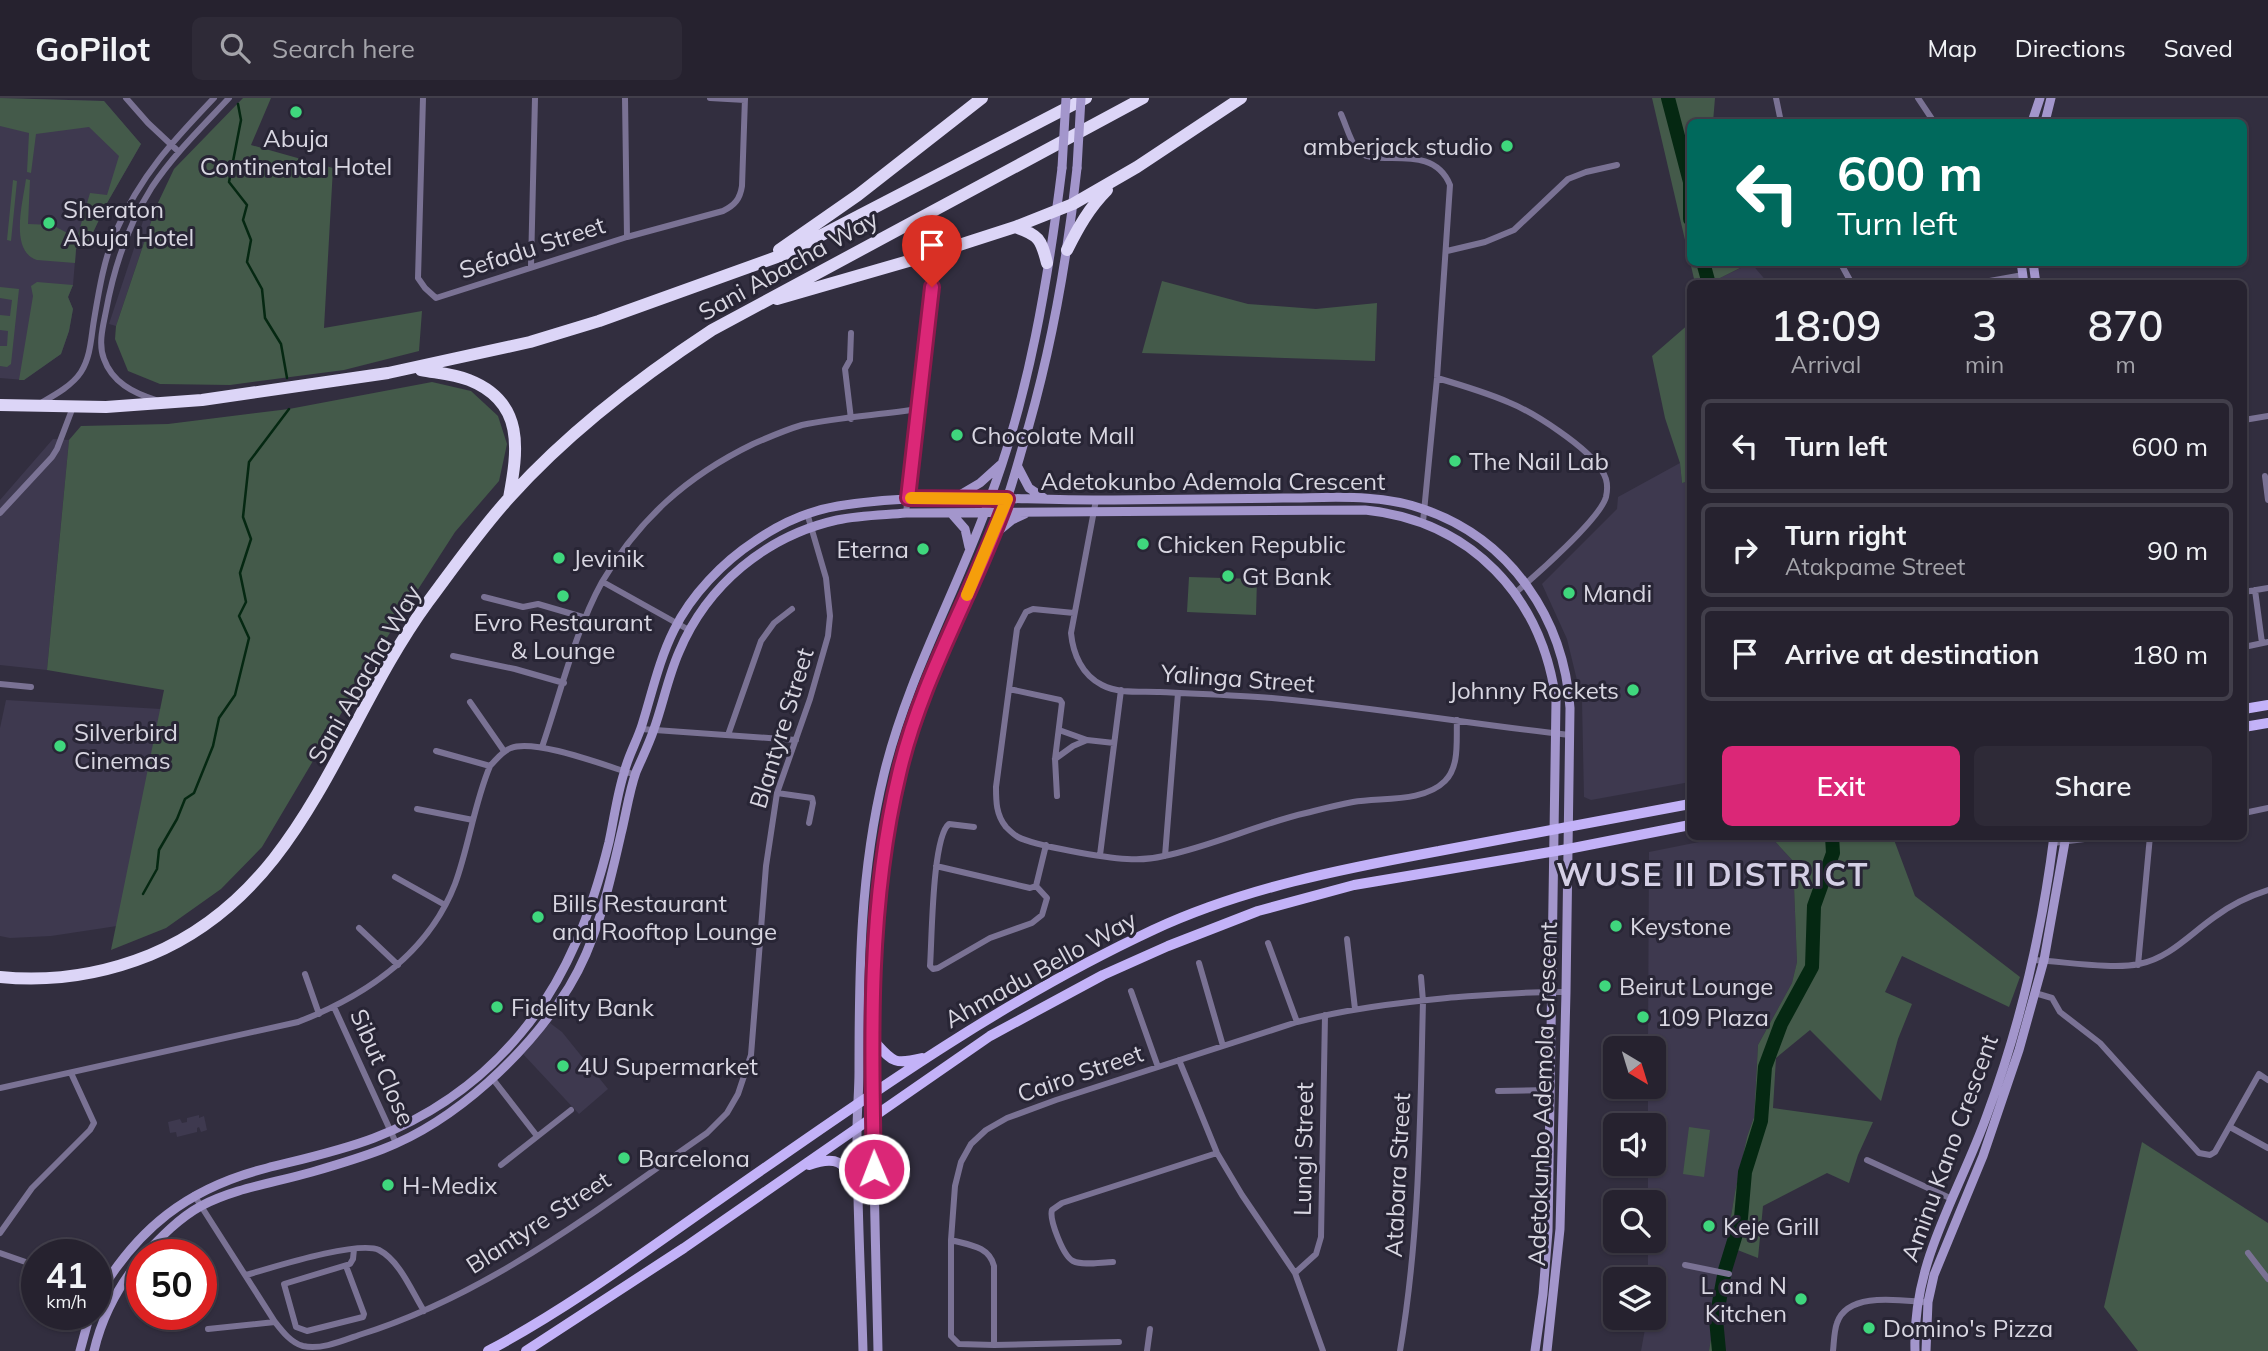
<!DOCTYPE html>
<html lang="en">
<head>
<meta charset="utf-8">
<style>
	body { margin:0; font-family:Mulish,sans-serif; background:#2e2a37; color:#f1f3f6; height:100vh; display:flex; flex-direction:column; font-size:26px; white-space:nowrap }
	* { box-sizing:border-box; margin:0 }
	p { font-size:23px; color:#a4a4aa }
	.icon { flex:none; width:38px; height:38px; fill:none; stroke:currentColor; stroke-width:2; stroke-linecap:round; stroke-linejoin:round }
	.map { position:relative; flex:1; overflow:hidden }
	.sheet { position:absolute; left:1687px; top:182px; width:560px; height:560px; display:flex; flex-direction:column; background:#26222f; border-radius:10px; box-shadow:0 2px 5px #0004,0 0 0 2px #423f4b }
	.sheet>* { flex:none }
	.hud { position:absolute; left:1687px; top:21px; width:560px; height:147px; border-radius:10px; box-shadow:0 2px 5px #0004,0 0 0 2px #423f4b; background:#00695c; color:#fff; overflow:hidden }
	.needle { width:46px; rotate:142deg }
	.tools { position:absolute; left:1603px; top:938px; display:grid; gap:14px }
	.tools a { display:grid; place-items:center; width:63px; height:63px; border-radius:10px; background:#26222f; box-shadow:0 2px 5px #0004,0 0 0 2px #423f4b; font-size:35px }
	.speed { position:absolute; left:21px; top:1141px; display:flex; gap:14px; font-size:35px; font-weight:700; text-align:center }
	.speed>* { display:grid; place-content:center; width:91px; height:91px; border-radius:50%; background:#26222f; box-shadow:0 2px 5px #0004,0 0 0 2px #423f4b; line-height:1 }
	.speed small { font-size:18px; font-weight:400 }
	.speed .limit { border:10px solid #d22; background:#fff; color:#111 }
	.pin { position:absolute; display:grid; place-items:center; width:60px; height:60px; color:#fff; margin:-72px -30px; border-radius:50% 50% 50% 0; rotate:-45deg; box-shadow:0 0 7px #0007 }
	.pin .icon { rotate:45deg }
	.me { position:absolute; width:77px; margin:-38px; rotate:359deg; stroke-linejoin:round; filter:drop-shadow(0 0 5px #0008) }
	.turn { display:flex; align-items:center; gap:24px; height:147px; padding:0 35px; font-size:32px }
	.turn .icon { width:91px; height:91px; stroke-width:2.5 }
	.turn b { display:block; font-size:49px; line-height:60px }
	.eta { display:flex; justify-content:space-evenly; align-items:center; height:119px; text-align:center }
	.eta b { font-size:42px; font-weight:600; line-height:49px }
	.primary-button { display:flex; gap:14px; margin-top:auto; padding:14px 35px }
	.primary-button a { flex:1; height:80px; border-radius:10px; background:#db2777; color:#fff; font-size:28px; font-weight:600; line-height:80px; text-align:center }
	.primary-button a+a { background:#2e2a37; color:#f1f3f6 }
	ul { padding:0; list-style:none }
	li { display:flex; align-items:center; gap:21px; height:94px; margin:0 14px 10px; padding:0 21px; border:4px solid #423f4b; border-radius:10px }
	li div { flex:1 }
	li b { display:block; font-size:26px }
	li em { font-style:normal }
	header { display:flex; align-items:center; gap:42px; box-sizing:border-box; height:98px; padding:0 35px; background:#26222f; border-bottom:2px solid #423f4b }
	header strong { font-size:33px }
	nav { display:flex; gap:38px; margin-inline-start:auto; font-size:24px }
	.search { width:490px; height:63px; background:#2e2a37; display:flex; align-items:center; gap:18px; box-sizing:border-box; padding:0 24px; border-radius:10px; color:#a4a4aa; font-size:26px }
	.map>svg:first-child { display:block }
	.built { fill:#3e394f }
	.green { fill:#445a4a }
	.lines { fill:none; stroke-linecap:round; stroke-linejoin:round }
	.stream { stroke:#052812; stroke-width:2.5 }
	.river { stroke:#052812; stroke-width:14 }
	.street { stroke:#7a7294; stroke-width:6 }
	.secondary { stroke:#a396cc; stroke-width:9 }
	.primary { stroke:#c3b2f8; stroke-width:10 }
	.highway { stroke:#dcd5f7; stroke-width:12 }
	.secondary-bridge { stroke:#a396cc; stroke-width:9 }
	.route-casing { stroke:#8e194d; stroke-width:18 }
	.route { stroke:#db2777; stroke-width:12 }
	.slow { stroke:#f59e0b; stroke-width:12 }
	.poi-dot { fill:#3fd77d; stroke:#282535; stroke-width:2.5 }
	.labels { text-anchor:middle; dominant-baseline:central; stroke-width:6; stroke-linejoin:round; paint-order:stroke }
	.poi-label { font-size:24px; fill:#d8d6e1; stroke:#282535; text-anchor:start }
	.street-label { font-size:24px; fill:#d8d6e1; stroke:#282535 }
	.district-label { font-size:32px; font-weight:bold; letter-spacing:2px; fill:#d4cfe5; stroke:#282535 }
</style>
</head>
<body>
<header>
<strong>GoPilot</strong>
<div class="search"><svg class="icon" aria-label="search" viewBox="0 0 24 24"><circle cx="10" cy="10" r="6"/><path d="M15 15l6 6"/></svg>Search here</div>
<nav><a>Map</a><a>Directions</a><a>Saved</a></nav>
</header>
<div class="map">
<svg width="2268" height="1253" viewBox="0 0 2268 1253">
	<rect width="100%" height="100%" fill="#322e3f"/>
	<path class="built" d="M0 0 104 3 141 46 107 105 88 145 76 151 73 187 68 199 73 211 69 233 61 256 24 282 0 280Z
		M148 108 156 109 116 228 109 226Z
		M1751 165 1768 185H1721L1720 180Z
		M53 341 69 342 47 572 0 567V402Z
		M1680 365 1682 385 1690 383V684L1591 702 1584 699 1582 603 1567 541 1542 486 1617 411 1618 399Z
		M6 602 161 611 117 828 51 838 10 840 0 838V630Z
		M1724 739H1771L1793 763 1797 864 1792 885 1758 947 1754 1019 1747 1039 1735 1094 1709 1253H1641L1647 1220H1654V1181H1648V1143H1654V1104H1648V1066H1654V1027H1648V989H1654V950H1648L1649 754Z
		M550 925 562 934 608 991 579 1016 523 956Z
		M199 1017V1020L204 1018 207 1032 201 1034 199 1029 197 1030V1034L177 1039 176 1034 170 1035 168 1024 180 1021 182 1025 187 1024V1020Z"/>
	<path class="green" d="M0 0 104 3 141 46 107 105 88 145 76 151 75 165 37 162C9 153 23 104 26 81L30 82 28 126 52 127 77 140 90 95 107 97 119 58 89 29 36 36 31 75 27 74 29 35 0 28Z
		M243 0H271L251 47 333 70 324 230 422 213 419 253 344 272 230 287 160 286 128 273 115 241 116 228 156 109 174 71Z
		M1652 0H1715L1713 24H1690V164L1750 165 1720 180 1721 185H1695Z
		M13 82 17 83 11 143 7 142Z
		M1162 183 1248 206 1316 211 1377 205 1375 263 1142 255Z
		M37 184 73 187 68 199 73 211 69 233 61 256 24 282H19L33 198 31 188Z
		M0 189 19 191 11 266 7 269 0 268V248H7L8 233 0 232V217L10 218 12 202 0 200Z
		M1690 225V383L1682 385 1680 365 1665 320 1652 258Z
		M432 284 471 293 498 318 507 346 499 383 455 434 377 555 262 749 221 791 166 830 111 852 164 592 47 572 69 342 81 328 168 326 289 311Z
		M1189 479 1257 481 1256 517 1187 514Z
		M1771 739H1893L1915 798 2020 879 2009 909 1902 858 1885 894 1912 906 1898 941 1881 1003 1810 932 1776 960 1773 1010 1873 1024 1858 1057 1849 1085 1827 1075 1763 1108 1758 1160 1735 1151 1719 1222 1722 1253H1709L1735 1094 1747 1039 1754 1019 1758 947 1792 885 1797 864 1793 763Z
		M1689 1029 1710 1032 1704 1079 1683 1076Z
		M2142 1044 2268 1125V1253H2138L2104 1209Z"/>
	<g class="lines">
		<path class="stream" d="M238 6 241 22 229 84 247 107 243 122 251 142 247 164 262 191 265 220 281 246 287 280
			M143 796 157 771 159 752 177 721 185 701 194 695 213 648 219 620 235 597 249 540 239 518 246 504 240 475 251 441 243 419 249 364 289 311"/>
		<path class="river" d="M1668 0 1690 84V121
			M1703 164 1709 186
			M1719 1253 1716 1221 1725 1172 1741 1120 1745 1074 1761 1023 1765 969 1781 926 1812 869 1814 808 1833 755 1832 738"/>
		<path class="street" d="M126 0 148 25 179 54
			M423 0 418 180 425 190 436 200 627 139 723 113C735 107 740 101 742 88L745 0
			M625 0 627 139
			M710 0 745 2
			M1776 0 1781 24
			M1918 0 1934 24
			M1341 16C1346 27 1350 42 1357 52 1373 72 1432 42 1450 87L1437 280 1423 424
			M1447 153 1485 144 1514 132 1568 81 1586 74 1617 67
			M1840 164 1852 186
			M531 168 535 0
			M1973 186 2023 177
			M1437 280C1461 287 1485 294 1508 304 1533 314 1588 349 1602 373 1607 380 1608 390 1606 399 1600 421 1535 478 1515 495
			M156 302C133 295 112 284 104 261 98 246 103 228 106 213 114 169 128 127 152 89 174 56 202 29 229 0
			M39 306C53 298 72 288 81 274 91 258 91 239 94 222 99 192 104 161 116 133 141 77 172 44 214 0
			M851 321 845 271 850 262 851 235
			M2244 322 2268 318
			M2265 378 2268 402
			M1096 402 1071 535C1073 556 1082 577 1102 587 1119 596 1142 593 1160 594 1198 596 1235 597 1272 600 1372 609 1470 626 1569 637
			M0 415 52 359 57 351 73 309
			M906 415 932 189
			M603 484 689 532
			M2255 492 2262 545
			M2244 494 2268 490
			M484 499 523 509 538 506 586 520
			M1074 515 1033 511 1026 514 1017 531 996 689C996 703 996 717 1006 729 1009 732 1014 737 1018 739 1035 748 1106 760 1127 761 1140 762 1152 761 1164 758 1213 748 1258 726 1306 715 1322 711 1337 707 1353 704 1381 699 1423 705 1445 683 1460 668 1456 642 1457 622
			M2244 549 2268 544
			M453 558 515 571 564 585
			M0 586 31 589
			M1009 591 1060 602 1062 605 1055 661 1057 698
			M470 604 504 653
			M641 631 796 642
			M1059 632 1087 642 1114 645
			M728 637 761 543 774 525 792 511
			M542 649C560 597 575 533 602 484 639 421 687 378 753 346 769 339 785 332 802 327 840 319 880 317 918 311
			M436 653 490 668
			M1055 661 1073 648 1087 642
			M777 695 812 700 813 705 809 725
			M417 711 473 722
			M2244 715 2268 710
			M974 729 949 726C932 739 932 843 930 868L933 871 938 870 990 840 1032 825 1042 817 1047 800 1036 788
			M2053 745 2108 738
			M1100 757 1121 592
			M1165 758 1178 595
			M936 768 1030 790 1036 788 1046 747
			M395 779 445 807
			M359 830 398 867
			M1347 841 1355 911
			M1268 845 1297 924
			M2032 862C2061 863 2113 872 2139 866 2170 860 2191 835 2216 818 2232 806 2249 798 2268 792
			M1199 865 1223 948
			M2138 867 2150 738
			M305 876 319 916
			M1131 893 1158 969
			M2035 895 2052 900 2060 914 2100 945 2199 1055 2210 1057 2215 1054 2259 976 2268 982
			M334 909 396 1045
			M1179 962 1217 1055 1242 1097 1295 1175 1323 1253
			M492 980 537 1038
			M0 990 298 924C365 898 428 856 455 786 469 748 474 706 490 668 497 661 502 653 511 650 535 640 609 669 636 677
			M1498 993 1550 992
			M2230 1029 2268 1050
			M1867 1062 1952 1101
			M501 1067 571 1012
			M194 1097 275 1224C282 1233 291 1245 303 1248 321 1252 342 1243 359 1237 489 1197 597 1111 707 1035L727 1015 738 996 751 957 766 768 777 695 810 601 828 538 830 518 826 480 807 415
			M0 1135 32 1090 90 1032 94 1025 71 975
			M951 1142C969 1147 989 1148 994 1168V1247
			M0 1155 37 1168
			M2248 1155 2268 1181
			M1113 1164C1102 1164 1083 1168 1073 1163 1063 1158 1049 1121 1052 1112L1062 1105 1217 1055
			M1685 1167 1729 1176
			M346 1168 364 1216 363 1219 307 1233 296 1229 284 1186 350 1166 353 1161 354 1151
			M1295 1175 1316 1156 1321 1139 1325 917
			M246 1177C271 1170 358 1142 379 1152 400 1163 412 1194 424 1213
			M208 1231 275 1224
			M1119 1244 994 1247 959 1246 951 1238V1142L955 1088 961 1064 971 1046 986 1032 1007 1020 1056 1002 1297 924C1347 911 1396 905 1447 900 1487 897 1526 893 1566 894
			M1147 1253 1150 1231
			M1400 1253C1420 1135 1420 1022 1423 903L1421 879
			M1833 1253C1834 1244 1834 1233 1837 1225 1847 1194 1898 1202 1923 1204"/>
		<path class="secondary" d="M2032 24 2040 0
			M2045 24 2051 0
			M2021 164 2024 186
			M2033 164 2036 186
			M1018 369 1029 390 1044 400
			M958 398 980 385 1000 367
			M951 415 965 431 969 449
			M996 435 1012 422 1025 416
			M144 1157C161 1139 179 1120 201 1108 235 1090 274 1085 312 1074 336 1067 360 1060 383 1051 456 1023 528 955 569 889 597 843 609 789 621 736 626 716 629 694 636 674 642 660 649 646 654 631 663 606 668 579 679 554 707 487 766 438 837 422 860 417 883 417 906 415L1365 412C1471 423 1542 498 1556 603L1548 1133 1543 1196 1535 1253
			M96 1201C137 1130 188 1090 267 1070 303 1061 340 1053 374 1040 431 1018 482 982 521 935 567 880 592 813 609 744 614 721 617 697 624 675 628 658 637 643 642 627 652 595 659 562 674 532 691 497 723 464 755 443 781 425 807 413 838 408 928 393 1020 403 1111 402 1168 401 1225 401 1283 400 1329 400 1379 395 1423 411 1511 441 1564 521 1570 610L1566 894 1560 1131 1547 1253
			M80 1253 90 1216
			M94 1253C102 1218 119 1187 142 1159
			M863 1253C861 1180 857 1107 857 1034 857 1013 859 993 859 973 859 872 860 774 884 676 907 581 956 495 989 403 1029 297 1048 183 1062 70
			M878 1253C876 1161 873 1070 873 979 873 877 874 774 899 675 921 584 968 502 1002 415 1010 394 1016 372 1022 351 1050 259 1067 164 1077 70
			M1915 1253C1912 1163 1958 1098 1987 1017 2020 928 2042 833 2054 738
			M1926 1253 1928 1204 1934 1177 1983 1058 2019 952 2044 862 2066 738"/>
		<path class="primary" d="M2244 611 2268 607
			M2244 629 2268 625
			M873 942C893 964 893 967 922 960
			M809 1067C837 1057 843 1064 858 1087
			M488 1253C567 1211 640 1157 713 1106 855 1007 996 905 1153 832 1243 790 1342 771 1439 753 1523 737 1607 721 1690 706
			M526 1253 684 1150 990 938 1103 877 1168 848 1258 813 1354 787 1568 751 1690 727"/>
		<path class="highway" d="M1015 129C1039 137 1041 141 1047 165
			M779 152 858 97 982 0
			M1067 152C1078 130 1089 110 1107 92
			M777 201 919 160 1015 129 1073 106 1137 69 1241 0
			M421 272C437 275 454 276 469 282 525 304 518 352 509 400
			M0 307 106 309 202 302 388 275 530 244 599 223 785 156 1086 0
			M0 879C51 884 103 876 150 857 305 793 338 627 428 504 454 469 480 432 509 400 568 334 639 280 712 232L1143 0"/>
		<path class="secondary-bridge" d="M1062 70 1066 0
			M1077 70 1081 0"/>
	</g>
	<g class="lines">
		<defs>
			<path id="route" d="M874 1071C871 940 868 805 899 676 921 580 974 494 1007 401L908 400 932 189"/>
		</defs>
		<use href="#route" class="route-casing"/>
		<use href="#route" class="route"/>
		<path class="slow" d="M911 400 1007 401 967 497"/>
	</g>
	<g class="poi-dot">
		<circle cx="296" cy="14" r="7"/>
		<circle cx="1507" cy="48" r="7"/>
		<circle cx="49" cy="125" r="7"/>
		<circle cx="957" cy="337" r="7"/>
		<circle cx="1455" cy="363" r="7"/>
		<circle cx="1143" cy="446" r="7"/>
		<circle cx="923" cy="451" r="7"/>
		<circle cx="559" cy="460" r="7"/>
		<circle cx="1228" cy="478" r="7"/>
		<circle cx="1569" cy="495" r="7"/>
		<circle cx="563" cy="498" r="7"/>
		<circle cx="1633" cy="592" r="7"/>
		<circle cx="60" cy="648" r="7"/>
		<circle cx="538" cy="819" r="7"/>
		<circle cx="1616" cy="828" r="7"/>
		<circle cx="1605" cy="888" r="7"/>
		<circle cx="497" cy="909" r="7"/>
		<circle cx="1643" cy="919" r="7"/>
		<circle cx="563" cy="968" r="7"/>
		<circle cx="624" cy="1060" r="7"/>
		<circle cx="388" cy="1087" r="7"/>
		<circle cx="1709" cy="1128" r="7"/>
		<circle cx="1801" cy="1201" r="7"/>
		<circle cx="1869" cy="1230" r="7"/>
	</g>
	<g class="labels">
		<g class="poi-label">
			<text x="296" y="40" text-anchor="middle">Abuja<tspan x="296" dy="28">Continental Hotel</tspan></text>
			<text x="1493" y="48" text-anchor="end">amberjack studio</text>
			<text x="63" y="111">Sheraton<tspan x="63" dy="28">Abuja Hotel</tspan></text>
			<text x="971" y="337">Chocolate Mall</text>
			<text x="1469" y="363">The Nail Lab</text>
			<text x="1157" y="446">Chicken Republic</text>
			<text x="909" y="451" text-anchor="end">Eterna</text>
			<text x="573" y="460">Jevinik</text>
			<text x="1242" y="478">Gt Bank</text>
			<text x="1583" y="495">Mandi</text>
			<text x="563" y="524" text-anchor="middle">Evro Restaurant<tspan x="563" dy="28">&amp; Lounge</tspan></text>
			<text x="1619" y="592" text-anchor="end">Johnny Rockets</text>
			<text x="74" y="634">Silverbird<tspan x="74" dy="28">Cinemas</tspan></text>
			<text x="552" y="805">Bills Restaurant<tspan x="552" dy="28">and Rooftop Lounge</tspan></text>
			<text x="1630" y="828">Keystone</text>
			<text x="1619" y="888">Beirut Lounge</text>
			<text x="511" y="909">Fidelity Bank</text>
			<text x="1657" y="919">109 Plaza</text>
			<text x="577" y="968">4U Supermarket</text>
			<text x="638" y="1060">Barcelona</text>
			<text x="402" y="1087">H-Medix</text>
			<text x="1723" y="1128">Keje Grill</text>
			<text x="1787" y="1187" text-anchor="end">L and N<tspan x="1787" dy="28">Kitchen</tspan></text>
			<text x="1883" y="1230">Domino's Pizza</text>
		</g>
		<g class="street-label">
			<text transform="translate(532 149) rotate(-18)">Sefadu Street</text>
			<text transform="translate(788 167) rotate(-29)">Sani Abacha Way</text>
			<text x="1213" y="383">Adetokunbo Ademola Crescent</text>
			<text transform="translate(364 576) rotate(-60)">Sani Abacha Way</text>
			<text transform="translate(1238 580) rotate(4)">Yalinga Street</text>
			<text transform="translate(781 630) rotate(-73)">Blantyre Street</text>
			<text transform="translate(1040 871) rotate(-29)">Ahmadu Bello Way</text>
			<text transform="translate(383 969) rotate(66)">Sibut Close</text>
			<text transform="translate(1080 975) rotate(-19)">Cairo Street</text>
			<text transform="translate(1542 996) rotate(-88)">Adetokunbo Ademola Crescent</text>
			<text transform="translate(1949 1050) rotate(-70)">Aminu Kano Crescent</text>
			<text transform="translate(1303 1051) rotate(-89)">Lungi Street</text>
			<text transform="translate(1397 1077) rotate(-87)">Atabara Street</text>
			<text transform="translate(538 1124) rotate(-33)">Blantyre Street</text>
		</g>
		<g class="district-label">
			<text x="1713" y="776">WUSE II DISTRICT</text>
		</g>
	</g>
</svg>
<div class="tools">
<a><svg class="needle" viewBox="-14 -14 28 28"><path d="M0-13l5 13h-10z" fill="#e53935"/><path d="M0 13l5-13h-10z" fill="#a4a4aa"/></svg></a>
<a><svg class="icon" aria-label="sound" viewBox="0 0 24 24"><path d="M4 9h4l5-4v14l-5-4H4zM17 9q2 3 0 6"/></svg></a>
<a><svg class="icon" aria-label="search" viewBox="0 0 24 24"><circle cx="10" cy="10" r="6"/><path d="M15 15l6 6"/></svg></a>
<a><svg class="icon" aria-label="layers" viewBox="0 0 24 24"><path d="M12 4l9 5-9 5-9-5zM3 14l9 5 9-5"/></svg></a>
</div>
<div class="speed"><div>41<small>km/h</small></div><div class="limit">50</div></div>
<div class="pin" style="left:932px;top:189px;background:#d93025"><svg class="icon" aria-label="arrive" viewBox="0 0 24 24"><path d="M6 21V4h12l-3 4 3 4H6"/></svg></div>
<svg class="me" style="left:874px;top:1071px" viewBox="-20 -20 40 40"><circle r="17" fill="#db2777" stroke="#fff" stroke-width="3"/><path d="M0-11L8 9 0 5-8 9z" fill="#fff"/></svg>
<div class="hud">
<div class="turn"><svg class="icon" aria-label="left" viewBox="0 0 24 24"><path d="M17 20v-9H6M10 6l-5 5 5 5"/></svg><div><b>600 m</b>Turn left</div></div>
</div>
<section class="sheet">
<div class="eta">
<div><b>18:09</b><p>Arrival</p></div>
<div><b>3</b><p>min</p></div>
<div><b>870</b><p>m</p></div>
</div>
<ul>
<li><svg class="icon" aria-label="left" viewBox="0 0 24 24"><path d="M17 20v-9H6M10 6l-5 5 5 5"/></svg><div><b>Turn left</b></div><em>600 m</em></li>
<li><svg class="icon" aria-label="right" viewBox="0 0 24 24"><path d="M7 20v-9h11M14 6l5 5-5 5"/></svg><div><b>Turn right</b><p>Atakpame Street</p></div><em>90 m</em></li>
<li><svg class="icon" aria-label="arrive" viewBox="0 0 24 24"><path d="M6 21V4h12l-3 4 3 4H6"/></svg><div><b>Arrive at destination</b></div><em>180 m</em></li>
</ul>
<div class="primary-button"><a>Exit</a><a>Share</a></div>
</section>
</div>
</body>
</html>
